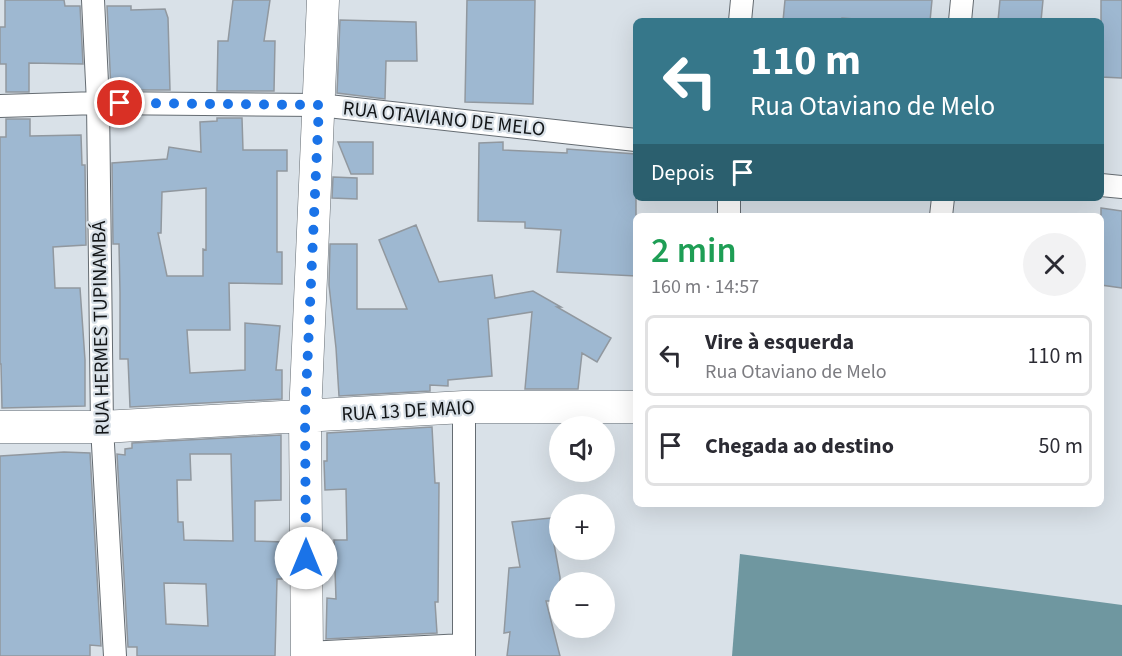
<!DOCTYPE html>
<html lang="pt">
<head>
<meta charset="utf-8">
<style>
	body { margin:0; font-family:"Source Sans 3",sans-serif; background:#f2f2f3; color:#2b2b33; height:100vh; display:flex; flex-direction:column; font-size:22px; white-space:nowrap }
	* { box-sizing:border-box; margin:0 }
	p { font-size:20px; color:#7c7c81 }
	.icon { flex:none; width:33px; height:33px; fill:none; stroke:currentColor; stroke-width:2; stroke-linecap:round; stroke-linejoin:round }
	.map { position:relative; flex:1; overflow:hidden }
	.panel { position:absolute; left:633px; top:213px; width:471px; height:294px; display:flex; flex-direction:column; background:#fff; border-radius:9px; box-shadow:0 6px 24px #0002 }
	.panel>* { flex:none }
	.banner { position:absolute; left:633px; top:18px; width:471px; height:183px; border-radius:9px; box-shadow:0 6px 24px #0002; background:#36778a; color:#fff; overflow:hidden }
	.fabs { position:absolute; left:549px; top:416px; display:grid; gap:12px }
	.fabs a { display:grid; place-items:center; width:66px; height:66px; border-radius:50%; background:#fff; box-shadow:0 6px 24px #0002; font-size:30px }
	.pin { position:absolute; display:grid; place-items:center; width:51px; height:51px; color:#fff; margin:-26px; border:3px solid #fff; border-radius:50%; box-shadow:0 2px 6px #0007 }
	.me { position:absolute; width:66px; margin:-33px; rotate:0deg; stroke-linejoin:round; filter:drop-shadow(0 0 4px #0008) }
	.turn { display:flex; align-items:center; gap:21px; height:126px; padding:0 18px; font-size:27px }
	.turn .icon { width:78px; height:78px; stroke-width:2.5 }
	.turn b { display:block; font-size:42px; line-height:51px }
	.then { display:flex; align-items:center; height:57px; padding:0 18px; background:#0003; gap:12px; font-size:22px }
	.round { display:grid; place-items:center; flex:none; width:63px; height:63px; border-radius:32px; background:#f2f2f3 }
	.summary { display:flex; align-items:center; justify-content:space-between; height:102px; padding:0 18px }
	h1 { font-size:36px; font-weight:600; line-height:45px; color:#1e9e55 }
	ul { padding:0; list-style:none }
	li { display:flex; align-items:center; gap:18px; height:81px; margin:0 12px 9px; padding:0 6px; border:3px solid #e1e1e2; border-radius:9px }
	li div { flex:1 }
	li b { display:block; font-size:22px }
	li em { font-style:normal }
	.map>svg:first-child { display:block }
	.water { fill:#6f97a0 }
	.building { fill:#9eb8d1; stroke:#91989f; stroke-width:1.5; fill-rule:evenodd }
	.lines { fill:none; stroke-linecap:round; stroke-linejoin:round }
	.street-casing { stroke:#656c72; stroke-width:24 }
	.secondary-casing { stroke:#656c72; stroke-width:33 }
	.street { stroke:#fff; stroke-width:22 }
	.secondary { stroke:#fff; stroke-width:32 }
	.route { stroke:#1a73e8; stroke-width:10; stroke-dasharray:0 18 }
	.labels { text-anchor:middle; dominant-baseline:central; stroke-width:4.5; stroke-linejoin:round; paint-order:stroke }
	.street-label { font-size:20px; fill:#131618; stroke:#d9e1e8 }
</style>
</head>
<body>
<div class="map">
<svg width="1122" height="656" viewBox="0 0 1122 656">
	<rect width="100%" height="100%" fill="#d9e1e8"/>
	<path class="water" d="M740 554 1122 605V656H732Z"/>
	<path class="building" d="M5 0H64L65 6H80L83 64 29 63V92H6V64H0V27H5Z
		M233 0H270L264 41H275L274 91H217L218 41H228Z
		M467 0H535L533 104 465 102Z
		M785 0H932L930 21H882L842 18V21H783Z
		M1000 0H1043L1041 21H998Z
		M1101 0H1122V78L1101 77Z
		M107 6H131V10L165 9 168 18 170 90H111Z
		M340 20 416 22 417 61H386L385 99 337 93Z
		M217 118H242L243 150H287V171H277V252H282V284L229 283 230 330H187L190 373 245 370V323L280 326 276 370H282V399L130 407 128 359H120V292L119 244H113L112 163 167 159 169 147 201 152 200 122 217 121ZM206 188V250L203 249V276H167L158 233H161L162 192Z
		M6 119H30V136L81 135 82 165H85L86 245 53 247 55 288H80L85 360V406L2 408 1 364H0V137H6Z
		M338 142H373V174H351Z
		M503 142V150L567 153V149L636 154V276L557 272 561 230 525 228V222L478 221 479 143Z
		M333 177 357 178V199L332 198Z
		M1101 208 1122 211V288L1101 285Z
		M416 225 439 282 492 275 495 298 533 291 561 307H557L611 338 597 362 582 353 578 389H525L532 312 488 319 492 376 448 380V386L430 385V391L339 396 336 348 329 285 330 244H357V309H407L379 240Z
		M432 427 435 483H439L438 602H435L437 633 326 639 327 598 336 599 334 540H347L346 489 325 490 324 461H327V433Z
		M281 435V500L255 501V541L283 542 282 579H277L275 656H137V647H128L117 454 125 455V449L132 448V443ZM190 454H231L233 541 184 540 183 522H178L177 480H191ZM164 583 206 584 208 626 166 624Z
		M64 452 90 453 101 646 90 645V656H0V456Z
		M560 517V543L554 544 560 577V601H546L560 656H507L510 632 504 633 509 568 520 567 512 522Z"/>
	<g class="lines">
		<defs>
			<path id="street" d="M93 0 98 103 102 427 115 656
				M740 21 742 0
				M960 21 962 0
				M0 106 98 103 319 105 636 140
				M1101 185 1122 187
				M729 216V198
				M941 216 943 198
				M307 653 464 645
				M464 656V407"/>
			<path id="secondary" d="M0 427H102L464 407H636
				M307 656 305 416 323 0"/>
		</defs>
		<use href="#street" class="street-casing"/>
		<use href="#secondary" class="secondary-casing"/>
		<use href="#street" class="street"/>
		<use href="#secondary" class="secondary"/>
	</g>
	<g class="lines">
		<path class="route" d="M120 103 319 105 305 416 306 558"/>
	</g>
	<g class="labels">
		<g class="street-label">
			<text transform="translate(444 119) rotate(6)">RUA OTAVIANO DE MELO</text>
			<text transform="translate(101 328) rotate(-91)">RUA HERMES TUPINAMBÁ</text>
			<text transform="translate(408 411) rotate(-3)">RUA 13 DE MAIO</text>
		</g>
	</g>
</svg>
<div class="fabs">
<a><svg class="icon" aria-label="sound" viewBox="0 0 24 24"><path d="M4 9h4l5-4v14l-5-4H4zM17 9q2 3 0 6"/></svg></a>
<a>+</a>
<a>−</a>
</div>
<div class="pin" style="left:120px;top:103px;background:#d93025"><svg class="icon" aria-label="arrive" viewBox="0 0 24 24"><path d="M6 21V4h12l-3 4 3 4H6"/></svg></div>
<svg class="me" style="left:306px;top:558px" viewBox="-20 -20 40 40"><circle r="19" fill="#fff"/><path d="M0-13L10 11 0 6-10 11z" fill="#1a73e8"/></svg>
<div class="banner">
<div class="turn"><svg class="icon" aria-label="left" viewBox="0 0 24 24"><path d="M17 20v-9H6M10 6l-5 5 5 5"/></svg><div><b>110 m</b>Rua Otaviano de Melo</div></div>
<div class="then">Depois<svg class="icon" aria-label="arrive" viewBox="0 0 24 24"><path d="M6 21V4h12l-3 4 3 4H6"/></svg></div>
</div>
<section class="panel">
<div class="summary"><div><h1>2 min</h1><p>160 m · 14:57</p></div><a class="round"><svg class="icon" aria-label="close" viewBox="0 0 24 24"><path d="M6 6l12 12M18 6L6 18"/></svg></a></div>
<ul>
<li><svg class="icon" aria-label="left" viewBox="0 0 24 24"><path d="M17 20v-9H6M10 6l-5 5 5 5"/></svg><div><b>Vire à esquerda</b><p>Rua Otaviano de Melo</p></div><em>110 m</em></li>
<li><svg class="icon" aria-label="arrive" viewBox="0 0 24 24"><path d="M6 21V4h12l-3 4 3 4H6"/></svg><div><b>Chegada ao destino</b></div><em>50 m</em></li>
</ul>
</section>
</div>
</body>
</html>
